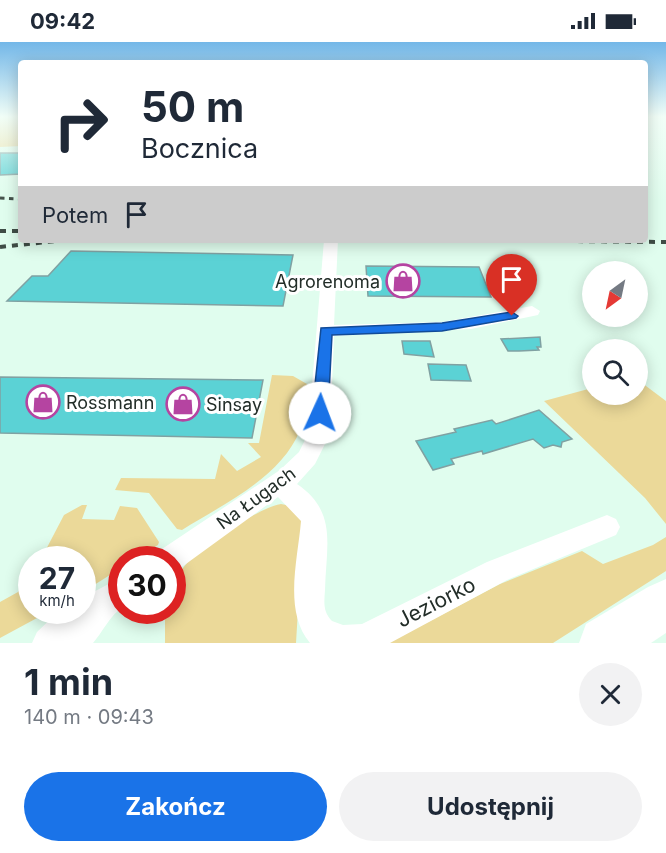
<!DOCTYPE html>
<html lang="pl">
<head>
<meta charset="utf-8">
<style>
	body { margin:0; font-family:Inter,sans-serif; background:#f2f2f3; color:#1f2937; height:100vh; display:flex; flex-direction:column; font-size:22px; white-space:nowrap }
	* { box-sizing:border-box; margin:0 }
	p { font-size:20px; color:#747a83 }
	.icon { flex:none; width:33px; height:33px; fill:none; stroke:currentColor; stroke-width:2; stroke-linecap:round; stroke-linejoin:round }
	.map { position:relative; height:601px; overflow:hidden }
	.side { display:flex; flex-direction:column; background:#fff; flex:1 }
	.side>* { flex:none }
	.top-card { position:absolute; left:18px; top:18px; width:630px; height:183px; border-radius:6px; box-shadow:0 3px 15px #0003; background:#fff; color:#1f2937; overflow:hidden }
	.needle { width:39px; rotate:213deg }
	.tools { position:absolute; left:582px; top:219px; display:grid; gap:12px }
	.tools a { display:grid; place-items:center; width:66px; height:66px; border-radius:50%; background:#fff; box-shadow:0 3px 15px #0003; font-size:30px }
	.speed { position:absolute; left:18px; top:504px; display:flex; gap:12px; font-size:30px; font-weight:700; text-align:center }
	.speed>* { display:grid; place-content:center; width:78px; height:78px; border-radius:50%; background:#fff; box-shadow:0 3px 15px #0003; line-height:1 }
	.speed small { font-size:15px; font-weight:400 }
	.speed .limit { border:9px solid #d22; background:#fff; color:#111 }
	.pin { position:absolute; display:grid; place-items:center; width:51px; height:51px; color:#fff; margin:-62px -26px; border-radius:50% 50% 50% 0; rotate:-45deg; box-shadow:0 0 6px #0007 }
	.pin .icon { rotate:45deg }
	.me { position:absolute; width:66px; margin:-33px; rotate:2deg; stroke-linejoin:round; filter:drop-shadow(0 0 4px #0008) }
	.turn { display:flex; align-items:center; gap:21px; height:126px; padding:0 24px; font-size:27px }
	.turn .icon { width:78px; height:78px; stroke-width:2.5 }
	.turn b { display:block; font-size:42px; line-height:51px }
	.then { display:flex; align-items:center; height:57px; padding:0 24px; background:#0003; gap:12px; font-size:22px }
	.round { display:grid; place-items:center; flex:none; width:63px; height:63px; border-radius:32px; background:#f2f2f3 }
	.head { display:flex; align-items:center; justify-content:space-between; height:102px; padding:0 24px }
	h1 { font-size:36px; font-weight:700; line-height:45px }
	.primary-button { display:flex; gap:12px; margin-top:auto; padding:12px 24px }
	.primary-button a { flex:1; height:69px; border-radius:36px; background:#1a73e8; color:#fff; font-size:24px; font-weight:700; line-height:69px; text-align:center }
	.primary-button a+a { background:#f2f2f3; color:#1f2937 }
	.status { display:flex; justify-content:space-between; align-items:center; height:42px; padding:0 30px; background:#fff; direction:ltr }
	.status svg { height:16px; fill:currentColor }
	.map>svg:first-child { display:block }
	.green { fill:#ebd999 }
	.building { fill:#5bd2d5; stroke:#80a1a2; stroke-width:1.5 }
	.lines { fill:none; stroke-linecap:round; stroke-linejoin:round }
	.street { fill:#fff; fill-rule:evenodd }
	.primary { fill:#fff; fill-rule:evenodd }
	.rail-far1 { stroke:#3f4d46; stroke-width:3; stroke-dasharray:4.5 4.5; stroke-linecap:butt }
	.rail { stroke:#3f4d46; stroke-width:4; stroke-dasharray:6 6; stroke-linecap:butt }
	.route { fill:#1a73e8; stroke:#114b97; stroke-width:1.5 }
	.labels { text-anchor:middle; dominant-baseline:central; stroke-width:6; stroke-linejoin:round; paint-order:stroke }
	.poi-label { font-size:18px; fill:#222d28; stroke:#fff; text-anchor:start }
	.street-label { font-size:18px; fill:#222d28; stroke:#fff }
	.near-street-label { font-size:21px; fill:#222d28; stroke:#fff }
</style>
</head>
<body>
<div class="status"><b>09:42</b><svg viewBox="0 0 49 12"><path d="M0 12V9h3v3zM5 12V6h3v6zM10 12V3h3v9zM15 12V0h3v12zM26 1h20v11H26zM47 4h2v5h-2z"/></svg></div>
<div class="map">
<svg width="666" height="601" viewBox="0 0 666 601">
	<rect width="100%" height="100%" fill="#e0fdee"/>
	<path class="green" d="M0 75H21V104L0 105Z
		M272 333 293 334 307 342C305 357 305 374 300 388 281 436 223 462 182 488L177 487 149 451 115 448 121 436 215 437 221 412 237 429 261 415 248 401H259Z
		M638 338 666 359V482L645 456 544 359 592 346V352H638Z
		M281 462 291 464 302 475 303 484 296 601H165V570L172 568C173 551 175 534 187 521 201 504 260 465 281 462Z
		M82 463H87L82 477 114 478 120 464 137 466 159 500 158 503 135 517 122 518 121 526 83 550 82 518 41 517 64 473Z
		M666 495V529L553 601H388L500 542 582 509 603 522 653 503Z
		M31 536 32 568 50 569 0 596V560L18 550Z"/>
	<path class="building" d="M0 111H21V132L0 133Z
		M71 209 293 213 283 264 7 259 32 234H48Z
		M366 224 479 225 491 255 368 254Z
		M540 295 541 305H537L539 308 519 309H508L501 297Z
		M402 299H430L434 315 404 312Z
		M428 322 466 323 471 339 431 338Z
		M0 335 85 336 263 338 252 396 0 391Z
		M539 368 572 397 562 400 561 405 553 403 544 406 533 397 483 412 482 409 451 417 454 422 433 428 416 399 456 390 454 387 492 378 496 382Z"/>
	<g class="lines">
		<path class="street" d="M324 198H338L334 283 442 280 532 264 540 269 538 273 471 287 334 294 330 392 315 422 297 442C338 470 326 504 325 548 324 561 323 570 332 579L343 583 362 582 487 520 607 473 616 477 620 485 616 493 507 538 390 601H310C283 569 298 517 301 479L278 455 179 527 172 530V518H155L159 509 280 428 299 410 308 392Z
			M122 535V566C111 572 102 591 93 601H32L37 590 60 568H82V556Z"/>
		<path class="primary" d="M666 537V591L651 601H579L586 582 648 545Z"/>
		<path class="rail-far1" d="M0 156 21 157"/>
		<path class="rail" d="M0 189H21
			M469 198 666 200
			M0 205 65 198"/>
	</g>
	<linearGradient id="sky" x2="0" y2="1"><stop stop-color="#73b7e8"/><stop offset="0.47" stop-color="#f1fef7"/><stop offset="1" stop-color="#f1fef7" stop-opacity="0"/></linearGradient>
	<rect width="666" height="159" fill="url(#sky)"/>
	<path class="route" d="M512 270 518 274 516 276 442 289 332 293 328 371 320 377 312 371 321 286 442 281Z"/>
	<defs>
		<symbol id="shop-ring" viewBox="-11 -11 22 22"><circle r="9.5" fill="#fff" stroke="#b544a1" stroke-width="1.5"/><path d="M-5-2.5h2.3a2.7 3.5 0 0 1 5.4 0H5L5.5 6h-11ZM-1.5-2.5h3a1.5 2.3 0 0 0-3 0Z" fill="#b544a1"/></symbol>
	</defs>
	<g fill-rule="evenodd">
		<use href="#shop-ring" x="384" y="220" width="38" height="38"/>
		<use href="#shop-ring" x="24" y="341" width="38" height="38"/>
		<use href="#shop-ring" x="164" y="343" width="38" height="38"/>
	</g>
	<g class="labels">
		<g class="poi-label">
			<text x="380" y="239" text-anchor="end">Agrorenoma</text>
			<text x="66" y="360">Rossmann</text>
			<text x="206" y="362">Sinsay</text>
		</g>
		<g class="street-label">
			<text transform="translate(256 456) rotate(-36)">Na Ługach</text>
		</g>
		<g class="near-street-label">
			<text transform="translate(436 560) rotate(-27)">Jeziorko</text>
		</g>
	</g>
</svg>
<div class="tools">
<a><svg class="needle" viewBox="-14 -14 28 28"><path d="M0-13l5 13h-10z" fill="#e53935"/><path d="M0 13l5-13h-10z" fill="#747a83"/></svg></a>
<a><svg class="icon" aria-label="search" viewBox="0 0 24 24"><circle cx="10" cy="10" r="6"/><path d="M15 15l6 6"/></svg></a>
</div>
<div class="speed"><div>27<small>km/h</small></div><div class="limit">30</div></div>
<div class="pin" style="left:512px;top:274px;background:#d93025"><svg class="icon" aria-label="arrive" viewBox="0 0 24 24"><path d="M6 21V4h12l-3 4 3 4H6"/></svg></div>
<svg class="me" style="left:320px;top:371px" viewBox="-20 -20 40 40"><circle r="19" fill="#fff"/><path d="M0-13L10 11 0 6-10 11z" fill="#1a73e8"/></svg>
<div class="top-card">
<div class="turn"><svg class="icon" aria-label="right" viewBox="0 0 24 24"><path d="M7 20v-9h11M14 6l5 5-5 5"/></svg><div><b>50 m</b>Bocznica</div></div>
<div class="then">Potem<svg class="icon" aria-label="arrive" viewBox="0 0 24 24"><path d="M6 21V4h12l-3 4 3 4H6"/></svg></div>
</div>
</div>
<section class="side">
<div class="head"><div><h1>1 min</h1><p>140 m · 09:43</p></div><a class="round"><svg class="icon" aria-label="close" viewBox="0 0 24 24"><path d="M6 6l12 12M18 6L6 18"/></svg></a></div>
<div class="primary-button"><a>Zakończ</a><a>Udostępnij</a></div>
</section>
</body>
</html>
